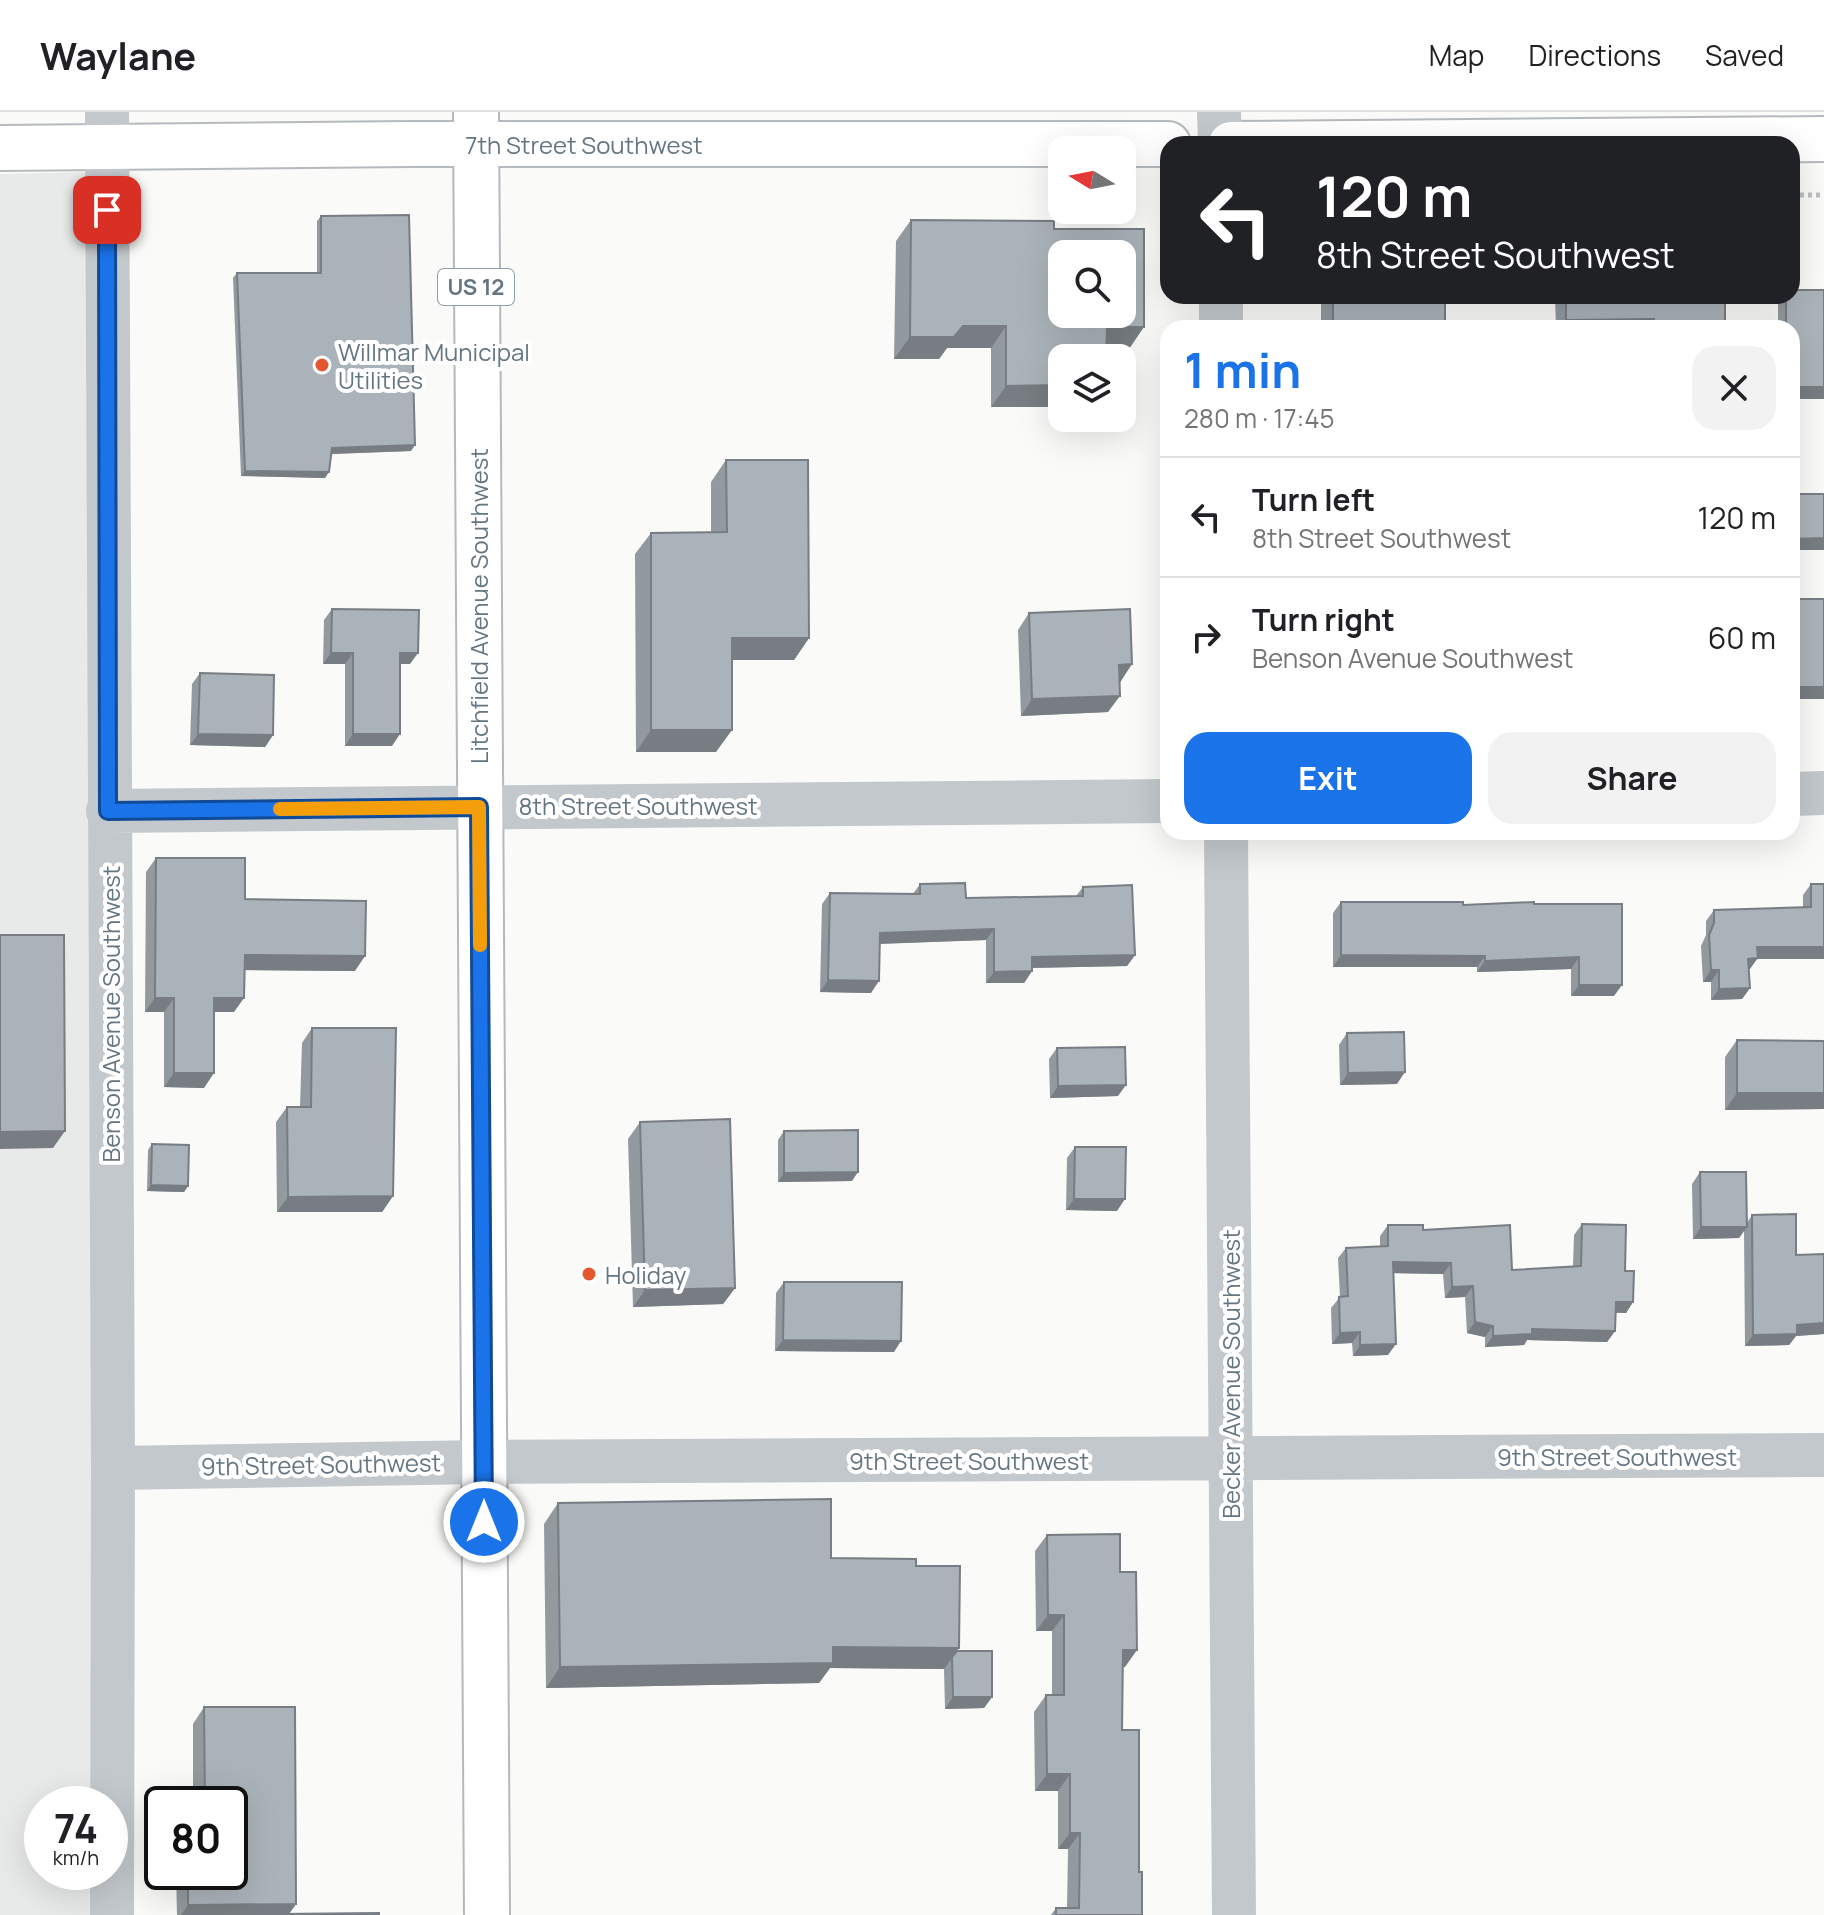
<!DOCTYPE html>
<html lang="en">
<head>
<meta charset="utf-8">
<style>
	body { margin:0; font-family:Manrope,sans-serif; background:#f2f2f2; color:#202124; height:100vh; display:flex; flex-direction:column; font-size:30px; white-space:nowrap }
	* { box-sizing:border-box; margin:0 }
	p { font-size:26px; color:#757577 }
	.icon { flex:none; width:44px; height:44px; fill:none; stroke:currentColor; stroke-width:2; stroke-linecap:round; stroke-linejoin:round }
	.map { position:relative; flex:1; overflow:hidden }
	.sheet { position:absolute; left:1160px; top:208px; width:640px; height:520px; display:flex; flex-direction:column; background:#fff; border-radius:24px; box-shadow:0 8px 32px #0002 }
	.sheet>* { flex:none }
	.guide { position:absolute; left:1160px; top:24px; width:640px; height:168px; border-radius:24px; box-shadow:0 8px 32px #0002; background:#202124; color:#fff; overflow:hidden }
	.needle { width:52px; rotate:280deg }
	.buttons { position:absolute; left:1048px; top:24px; display:grid; gap:16px }
	.buttons a { display:grid; place-items:center; width:88px; height:88px; border-radius:16px; background:#fff; box-shadow:0 8px 32px #0002; font-size:40px }
	.speed { position:absolute; left:24px; top:1674px; display:flex; gap:16px; font-size:40px; font-weight:700; text-align:center }
	.speed>* { display:grid; place-content:center; width:104px; height:104px; border-radius:50%; background:#fff; box-shadow:0 8px 32px #0002; line-height:1 }
	.speed small { font-size:20px; font-weight:400 }
	.speed .limit { border:4px solid #111; border-radius:12px; background:#fff; color:#111 }
	.pin { position:absolute; display:grid; place-items:center; width:68px; height:68px; color:#fff; margin:-34px; border-radius:16px; box-shadow:0 4px 12px #0006 }
	.me { position:absolute; width:88px; margin:-44px; rotate:0deg; stroke-linejoin:round; filter:drop-shadow(0 0 6px #0008) }
	.turn { display:flex; align-items:center; gap:28px; height:168px; padding:0 24px; font-size:36px }
	.turn .icon { width:104px; height:104px; stroke-width:2.5 }
	.turn b { display:block; font-size:56px; line-height:68px }
	.round { display:grid; place-items:center; flex:none; width:84px; height:84px; border-radius:24px; background:#f2f2f2 }
	.head { display:flex; align-items:center; justify-content:space-between; height:136px; padding:0 24px }
	h1 { font-size:48px; font-weight:700; line-height:60px; color:#1a73e8 }
	.primary-button { display:flex; gap:16px; margin-top:auto; padding:16px 24px }
	.primary-button a { flex:1; height:92px; border-radius:24px; background:#1a73e8; color:#fff; font-size:32px; font-weight:700; line-height:92px; text-align:center }
	.primary-button a+a { background:#f2f2f2; color:#202124 }
	ul { padding:0; list-style:none }
	li { display:flex; align-items:center; gap:24px; height:120px; padding:0 24px; border-top:2px solid #e0e0e0 }
	li div { flex:1 }
	li b { display:block; font-size:30px }
	li em { font-style:normal }
	header { display:flex; align-items:center; gap:48px; box-sizing:border-box; height:112px; padding:0 40px; background:#fff; border-bottom:2px solid #e0e0e0 }
	header strong { font-size:38px }
	nav { display:flex; gap:44px; margin-inline-start:auto; font-size:28px }
	.map>svg:first-child { display:block }
	.built { fill:#e8e9e9; fill-rule:evenodd }
	.lines { fill:none; stroke-linecap:round; stroke-linejoin:round }
	.major-casing { stroke:#b5babe; stroke-width:48 }
	.highway-casing { stroke:#b4b9bd; stroke-width:48 }
	.path { stroke:#bbbfc2; stroke-width:5; stroke-dasharray:4 4; stroke-linecap:butt }
	.minor { stroke:#c3c8cc; stroke-width:44 }
	.major { stroke:#fff; stroke-width:44 }
	.highway { stroke:#fff; stroke-width:44 }
	.wall { fill:#929a9f }
	.shaded-wall { fill:#777d82 }
	.building { fill:#aab3b9; stroke:#777d82; stroke-width:2; fill-rule:evenodd }
	.route-casing { stroke:#114b97; stroke-width:20 }
	.route { stroke:#1a73e8; stroke-width:14 }
	.slow { stroke:#f59e0b; stroke-width:14 }
	.poi-dot { fill:#e4572e; stroke:#fff; stroke-width:3 }
	.labels { text-anchor:middle; dominant-baseline:central; stroke-width:8; stroke-linejoin:round; paint-order:stroke }
	.shield { fill:#fff; stroke:#939fa8; stroke-width:2 }
	.shield-label { font-size:22px; font-weight:bold; fill:#657683 }
	.street-label { font-size:24px; fill:#657683; stroke:#fff }
	.poi-label { font-size:24px; fill:#657683; stroke:#fff; text-anchor:start }
</style>
</head>
<body>
<header>
<strong>Waylane</strong>
<nav><a>Map</a><a>Directions</a><a>Saved</a></nav>
</header>
<div class="map">
<svg width="1824" height="1803" viewBox="0 0 1824 1803">
	<rect width="100%" height="100%" fill="#fafaf8"/>
	<path class="built" d="M88 60 127 1803H0V62ZM42 1692H110V1760H42Z"/>
	<g class="lines">
		<defs>
			<path id="major" d="M1231 32 1824 27
				M0 36 410 32H1168"/>
			<path id="highway" d="M476 0 487 1803"/>
		</defs>
		<use href="#major" class="major-casing"/>
		<use href="#highway" class="highway-casing"/>
		<path class="path" d="M1792 83H1824"/>
		<path class="minor" d="M107 0 113 1356 112 1803
			M1219 0 1220 32
			M1221 184V216
			M1792 682 1824 681
			M108 699 1168 689
			M1226 720 1234 1803
			M113 1356 483 1350 1824 1343"/>
		<use href="#major" class="major"/>
		<use href="#highway" class="highway"/>
	</g>
	<path class="wall" d="M321 104 411 339 332 342 325 366 241 364 233 166 237 161H317V109Z
		M911 108 1054 117 1129 237H1106L991 295V236H947L939 247H894L896 129Z
		M1321 184H1445V216H1321Z
		M1555 184H1725V216H1556Z
		M1782 184H1792L1824 287H1792V216H1778V190Z
		M726 348 809 526 794 548H732L716 640H636L635 442 651 421 711 420V370Z
		M1792 487 1824 587H1792Z
		M332 497 410 552H400L392 634H345V552H323L324 508Z
		M1029 501 1121 569 1108 600 1021 604 1018 518Z
		M200 561 273 623 265 635 190 633 192 572Z
		M156 746 245 787 355 859 245 858 234 900H214L204 976 164 975V900H145L146 760Z
		M920 772 966 786 1076 784 1083 775 1135 843 1127 854 1032 856V859L1024 871H986V828L879 832 871 881 820 880 822 792 830 781 913 782Z
		M1811 772 1824 847H1757L1749 857 1750 876 1742 887 1711 888V870H1703L1701 834 1706 823V809L1714 798 1803 795V783Z
		M1341 790 1463 793 1534 792 1614 884H1571V857L1477 860V855H1333V801Z
		M312 916 393 1084 382 1100H277L276 1010 287 995H300L302 931Z
		M1347 921 1397 972 1340 973 1339 933Z
		M1737 928 1824 929V997L1725 998V945Z
		M1057 936 1118 984 1050 986 1049 947Z
		M640 1010 735 1176 723 1192 633 1195 628 1027Z
		M784 1019 852 1069 778 1070V1028Z
		M152 1032 188 1074 184 1080 147 1079 148 1038Z
		M1075 1035 1117 1099 1066 1098 1067 1046Z
		M1700 1060 1747 1111 1752 1103 1796 1143 1824 1142V1222L1796 1224 1789 1233 1745 1234 1744 1118 1739 1126 1693 1127 1692 1072Z
		M1582 1112 1625 1159 1633 1190 1626 1201H1615V1219L1607 1230 1527 1228 1524 1233 1485 1235V1225L1467 1221 1465 1185 1445 1186 1443 1162 1393 1161 1388 1243 1353 1244 1352 1231 1332 1232 1331 1196 1340 1185 1338 1146 1346 1136 1380 1134V1124L1388 1113 1423 1118 1512 1158 1573 1155 1574 1123Z
		M784 1170 894 1240 775 1239 776 1181Z
		M558 1391 831 1446 916 1454 957 1539 992 1585 984 1596 945 1597 944 1557 830 1556 819 1571 546 1576 544 1412Z
		M1047 1423 1120 1460 1125 1555H1122V1618L1139 1760 1142 1803H1051L1056 1796H1067L1068 1737H1058V1679H1035L1034 1600 1046 1583H1052V1519H1036L1035 1439Z
		M204 1595 296 1792 289 1802 379 1803H177L176 1760H230V1692H193V1612Z"/>
	<path class="shaded-wall" d="M1654 207 1647 216H1560L1566 208Z
		M963 214H1006L991 236H947L939 247H894L910 225Z
		M1107 215H1144L1129 237H1091Z
		M1062 273V295H991L1006 274Z
		M1797 275H1824V287H1792V282Z
		M415 333 411 339 328 342 332 336Z
		M245 359 329 360 325 366 241 364Z
		M1824 426V438H1792V427Z
		M732 526H809L794 548H716Z
		M331 541H353L345 552H323Z
		M400 541H418L410 552H392Z
		M1132 552 1121 569 1107 570 1119 553Z
		M1794 575H1824V587H1792V578Z
		M1120 584 1108 600 1021 604 1032 587Z
		M651 618H732L716 640H636Z
		M198 622 273 623 265 635 190 633Z
		M353 622H400L392 634H345Z
		M994 817 986 828 872 832 880 821Z
		M1757 835H1824V847H1757L1750 857 1740 858Z
		M245 843 365 844 355 859 234 858Z
		M1135 843 1127 854 1024 856 1032 845Z
		M1341 843 1485 844 1477 855H1333Z
		M1579 845 1571 857 1477 860 1485 849Z
		M1711 858H1719L1711 870H1703Z
		M1032 859 1024 871H986L994 860Z
		M828 868 879 869 871 881 820 880Z
		M1579 873H1622L1614 884H1571Z
		M1750 876 1742 887 1711 888 1719 877Z
		M155 886H174L164 900H145Z
		M214 886H244L234 900H204Z
		M1405 960 1397 972 1340 973 1348 961Z
		M174 961H214L204 976 164 975Z
		M1126 973 1118 984 1050 986 1058 974Z
		M1737 981H1824V997L1725 998Z
		M65 1019 53 1036 0 1037V1020Z
		M858 1060 852 1069 778 1070 784 1061Z
		M151 1073 188 1074 184 1080 147 1079Z
		M393 1084 382 1100H277L288 1085Z
		M1074 1087H1125L1117 1099 1066 1098Z
		M1701 1115H1747L1739 1126 1693 1127Z
		M1393 1150 1451 1151 1443 1162 1385 1161Z
		M1473 1174 1465 1185 1445 1186 1452 1175Z
		M735 1176 723 1192 633 1195 645 1178Z
		M1616 1190H1633L1626 1201 1608 1200Z
		M1475 1210 1493 1214 1485 1225 1467 1221Z
		M1824 1211V1222L1796 1224 1789 1233 1745 1234 1753 1223 1797 1213Z
		M1532 1217 1615 1219 1607 1230 1527 1228 1524 1233 1485 1235 1493 1224Z
		M1360 1220 1352 1231 1332 1232 1340 1221Z
		M783 1228 901 1229 894 1240 775 1239Z
		M1396 1232 1388 1243 1353 1244 1360 1233Z
		M1048 1503H1064L1052 1519H1036Z
		M833 1535 959 1536 944 1557 830 1556 819 1571 546 1576 560 1555Z
		M1123 1538H1137L1125 1555H1111Z
		M953 1585H992L984 1596 945 1597Z
		M1047 1662H1070L1058 1679H1035Z
		M1070 1721H1080L1068 1737H1058Z
		M296 1792 288 1803 277 1802 276 1803H181L188 1793Z"/>
	<path class="building" d="M409 103 415 333 332 336 329 360 245 359 237 161H321V104Z
		M911 108 1054 109V117H1144V215H1107L1106 246H1062V273L1006 274V214H963L954 225H910ZM1062 142H1122V202H1062Z
		M1792 178H1824V275H1797L1796 247H1792V216H1786V184H1792Z
		M1333 184H1445V216H1333Z
		M1566 184H1725V216H1654V207L1566 208Z
		M726 348H808L809 526H732V618H651V421L727 420Z
		M1792 382H1824V426L1792 427Z
		M1792 487H1824V575H1794V554H1792Z
		M332 497 419 498 418 541H400V622H353V541H331Z
		M1130 497 1132 552 1119 553 1120 584 1032 587 1029 501Z
		M200 561 274 563 273 623 198 622Z
		M156 746H245V787L366 789 365 844 245 843 244 886H214V961H174V886H155Z
		M965 771 966 786 1083 784V775L1132 773 1135 843 1032 845V859L994 860V817L880 821 879 869 828 868 830 781 920 782V772Z
		M1811 772H1824V835H1757L1758 846 1748 847 1750 876 1719 877V858H1711L1709 823 1714 811V798L1811 795Z
		M1341 790H1463V793L1534 790V792H1622V873H1579V845L1485 849V844L1341 843Z
		M0 823H64L65 1019 0 1020Z
		M312 916H396L393 1084 288 1085 287 995H311Z
		M1404 920 1405 960 1348 961 1347 921Z
		M1737 928 1824 929V981H1737Z
		M1125 935 1126 973 1058 974 1057 936Z
		M730 1007 735 1176 645 1178 640 1010Z
		M858 1018V1060L784 1061V1019Z
		M152 1032 189 1033 188 1074 151 1073Z
		M1075 1035H1126L1125 1087H1074Z
		M1700 1060H1746L1747 1115H1701Z
		M1796 1102V1143L1824 1142V1211L1797 1213V1222L1753 1223 1752 1103Z
		M1582 1112 1626 1113 1625 1159H1634L1633 1190H1616L1615 1219 1532 1217V1222L1493 1224V1214L1475 1210 1473 1174 1452 1175 1451 1151 1393 1150 1396 1232 1360 1233V1220L1340 1221 1339 1185 1348 1184 1346 1136 1388 1134V1113H1423V1118L1510 1113 1512 1158 1581 1154Z
		M784 1170H902L901 1229 783 1228Z
		M831 1387V1446L916 1447V1454H960L959 1536 833 1535V1551L560 1555 558 1391Z
		M1120 1422V1460H1136L1137 1538H1123L1122 1618H1139V1760H1142V1803H1056V1796H1079L1080 1721H1070V1662H1047L1046 1583H1064V1503H1048L1047 1423Z
		M957 1539H992V1585H953L952 1545Z
		M204 1595H295L296 1792 188 1793V1760H230V1692H205Z
		M379 1801V1803H277V1802Z"/>
	<g class="lines">
		<defs>
			<path id="route" d="M107 98 108 699 479 695 484 1410"/>
		</defs>
		<use href="#route" class="route-casing"/>
		<use href="#route" class="route"/>
		<path class="slow" d="M280 697 479 695 480 833"/>
	</g>
	<g class="poi-dot">
		<circle cx="322" cy="253" r="8"/>
		<circle cx="589" cy="1162" r="8"/>
	</g>
	<g class="labels">
		<rect class="shield" x="438" y="157" width="76" height="36" rx="6"/>
		<g class="shield-label">
			<text x="476" y="175">US 12</text>
		</g>
		<g class="street-label">
			<text x="584" y="32">7th Street Southwest</text>
			<text transform="translate(478 494) rotate(-90)">Litchfield Avenue Southwest</text>
			<text x="638" y="693">8th Street Southwest</text>
			<text transform="translate(110 902) rotate(-90)">Benson Avenue Southwest</text>
			<text transform="translate(1230 1262) rotate(-90)">Becker Avenue Southwest</text>
			<text x="1617" y="1344">9th Street Southwest</text>
			<text x="969" y="1348">9th Street Southwest</text>
			<text transform="translate(321 1352) rotate(-1)">9th Street Southwest</text>
		</g>
		<g class="poi-label">
			<text x="338" y="239">Willmar Municipal<tspan x="338" dy="28">Utilities</tspan></text>
			<text x="605" y="1162">Holiday</text>
		</g>
	</g>
</svg>
<div class="buttons">
<a><svg class="needle" viewBox="-14 -14 28 28"><path d="M0-13l5 13h-10z" fill="#e53935"/><path d="M0 13l5-13h-10z" fill="#757577"/></svg></a>
<a><svg class="icon" aria-label="search" viewBox="0 0 24 24"><circle cx="10" cy="10" r="6"/><path d="M15 15l6 6"/></svg></a>
<a><svg class="icon" aria-label="layers" viewBox="0 0 24 24"><path d="M12 4l9 5-9 5-9-5zM3 14l9 5 9-5"/></svg></a>
</div>
<div class="speed"><div>74<small>km/h</small></div><div class="limit">80</div></div>
<div class="pin" style="left:107px;top:98px;background:#d93025"><svg class="icon" aria-label="arrive" viewBox="0 0 24 24"><path d="M6 21V4h12l-3 4 3 4H6"/></svg></div>
<svg class="me" style="left:484px;top:1410px" viewBox="-20 -20 40 40"><circle r="17" fill="#1a73e8" stroke="#fff" stroke-width="3"/><path d="M0-11L8 9 0 5-8 9z" fill="#fff"/></svg>
<div class="guide">
<div class="turn"><svg class="icon" aria-label="left" viewBox="0 0 24 24"><path d="M17 20v-9H6M10 6l-5 5 5 5"/></svg><div><b>120 m</b>8th Street Southwest</div></div>
</div>
<section class="sheet">
<div class="head"><div><h1>1 min</h1><p>280 m · 17:45</p></div><a class="round"><svg class="icon" aria-label="close" viewBox="0 0 24 24"><path d="M6 6l12 12M18 6L6 18"/></svg></a></div>
<ul>
<li><svg class="icon" aria-label="left" viewBox="0 0 24 24"><path d="M17 20v-9H6M10 6l-5 5 5 5"/></svg><div><b>Turn left</b><p>8th Street Southwest</p></div><em>120 m</em></li>
<li><svg class="icon" aria-label="right" viewBox="0 0 24 24"><path d="M7 20v-9h11M14 6l5 5-5 5"/></svg><div><b>Turn right</b><p>Benson Avenue Southwest</p></div><em>60 m</em></li>
</ul>
<div class="primary-button"><a>Exit</a><a>Share</a></div>
</section>
</div>
</body>
</html>
